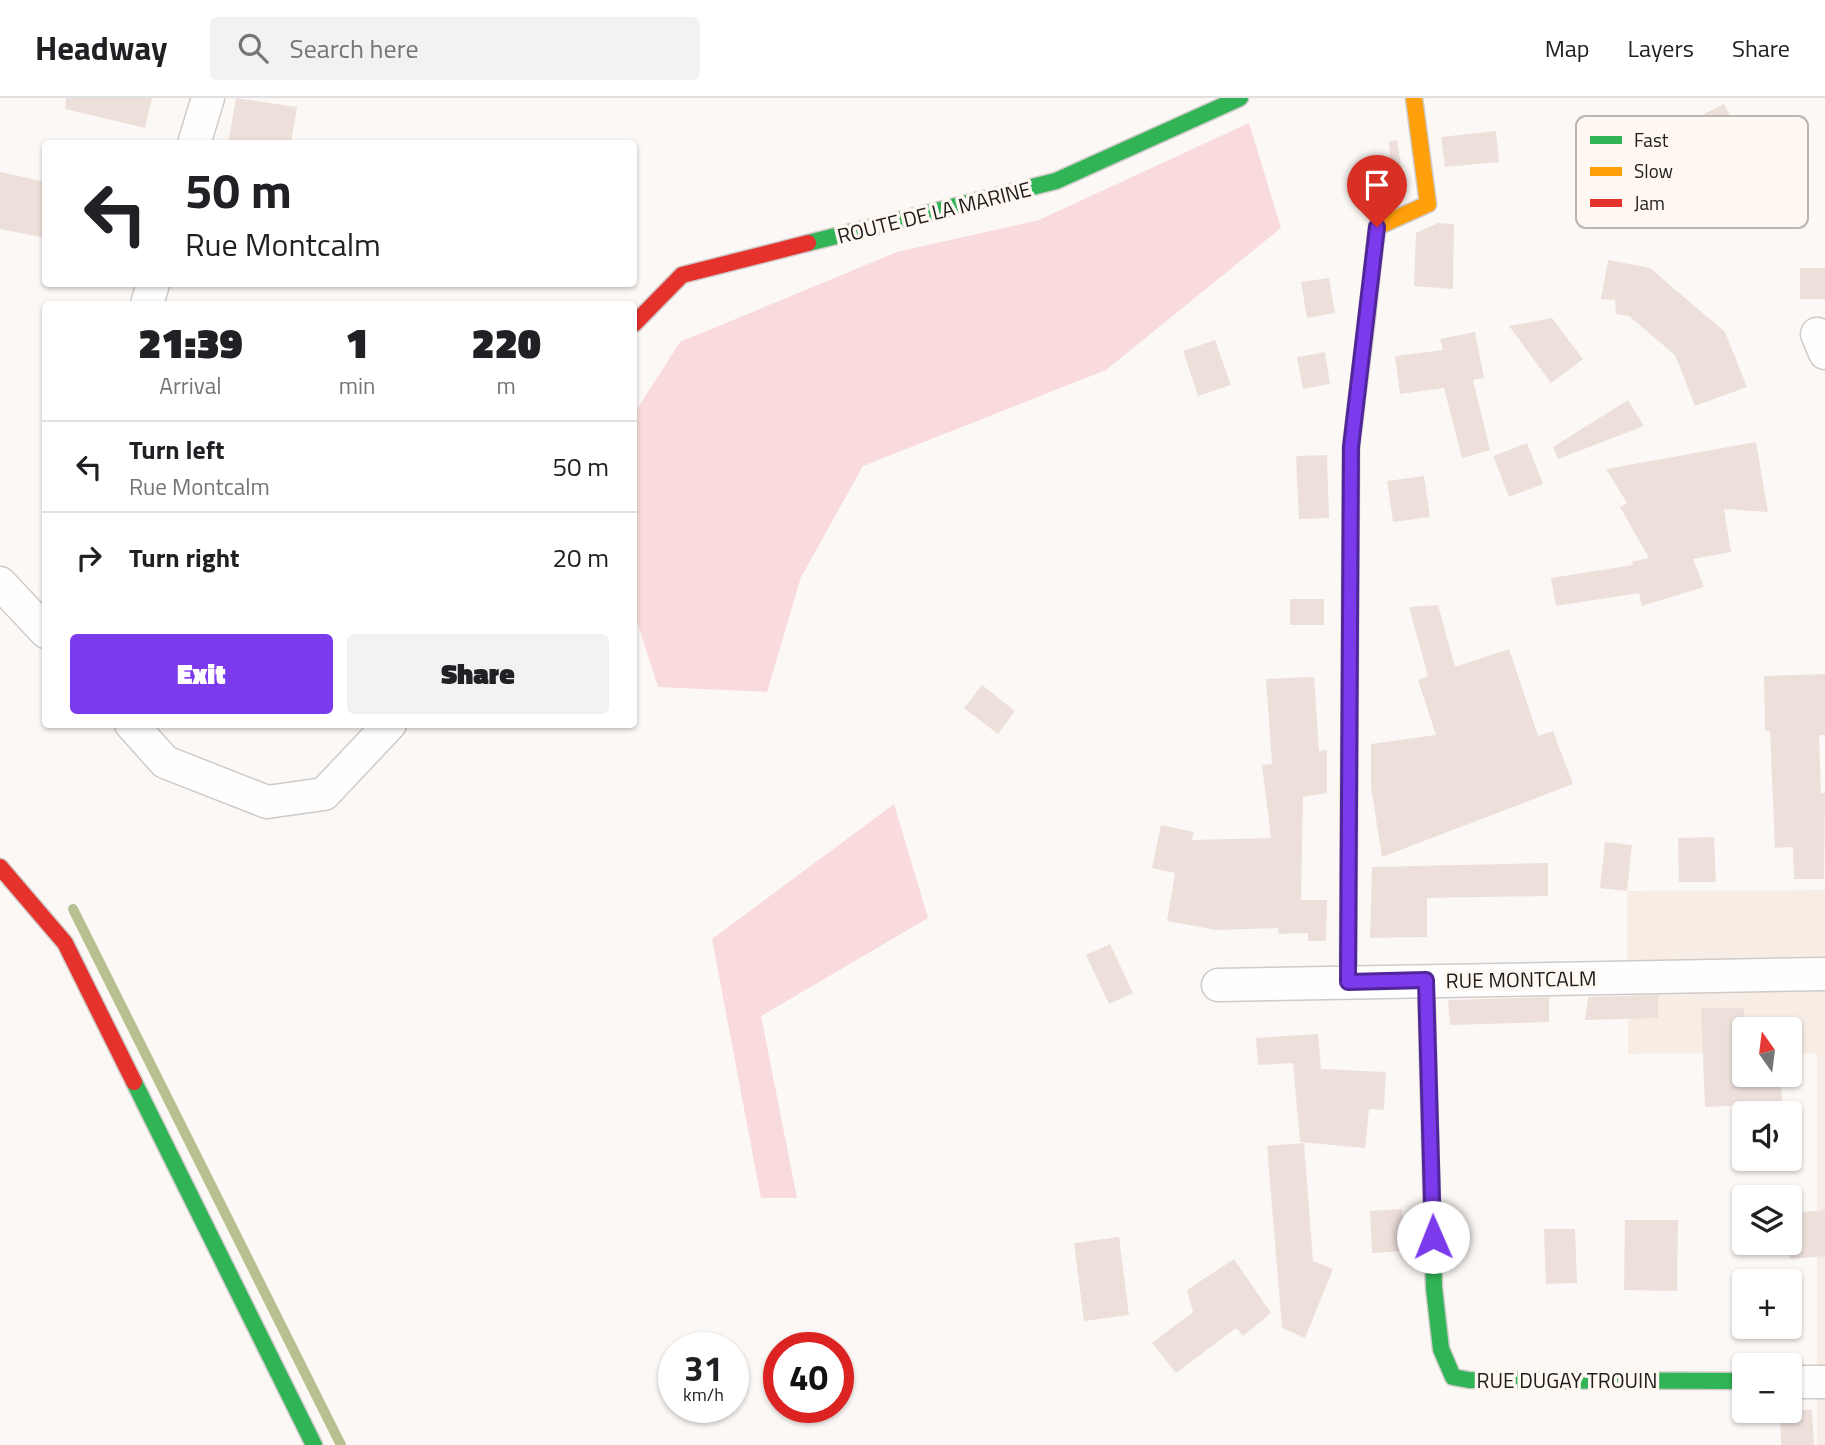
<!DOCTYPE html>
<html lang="en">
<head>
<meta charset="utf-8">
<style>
	body { margin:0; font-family:"Titillium Web",sans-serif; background:#f2f2f2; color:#202124; height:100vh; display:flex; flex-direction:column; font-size:26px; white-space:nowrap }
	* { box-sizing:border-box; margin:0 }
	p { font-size:23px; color:#757577 }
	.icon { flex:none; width:38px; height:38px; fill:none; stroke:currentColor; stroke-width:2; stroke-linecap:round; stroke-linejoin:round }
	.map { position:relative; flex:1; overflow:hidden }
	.panel { position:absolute; left:42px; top:203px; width:595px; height:427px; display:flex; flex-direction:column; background:#fff; border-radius:7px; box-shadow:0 2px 5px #0004 }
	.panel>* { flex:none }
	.guide { position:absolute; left:42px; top:42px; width:595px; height:147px; border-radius:7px; box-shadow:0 2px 5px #0004; background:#fff; color:#202124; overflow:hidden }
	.needle { width:46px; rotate:346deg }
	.controls { position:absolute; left:1732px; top:919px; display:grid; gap:14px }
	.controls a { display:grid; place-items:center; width:70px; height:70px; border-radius:7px; background:#fff; box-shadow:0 2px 5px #0004; font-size:35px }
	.speed { position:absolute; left:658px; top:1234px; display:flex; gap:14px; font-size:35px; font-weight:700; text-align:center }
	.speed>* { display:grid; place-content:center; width:91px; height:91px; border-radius:50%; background:#fff; box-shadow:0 2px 5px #0004; line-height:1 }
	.speed small { font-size:18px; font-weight:400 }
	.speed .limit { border:10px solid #d22; background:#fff; color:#111 }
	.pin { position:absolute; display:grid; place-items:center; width:60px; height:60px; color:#fff; margin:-72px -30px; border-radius:50% 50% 50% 0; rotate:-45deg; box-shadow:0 0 7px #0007 }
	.pin .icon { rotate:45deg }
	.me { position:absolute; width:77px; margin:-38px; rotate:359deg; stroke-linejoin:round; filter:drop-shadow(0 0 5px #0008) }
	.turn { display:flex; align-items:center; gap:24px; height:147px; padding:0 28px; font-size:32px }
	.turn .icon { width:91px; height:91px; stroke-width:2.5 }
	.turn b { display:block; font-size:49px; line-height:60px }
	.eta { display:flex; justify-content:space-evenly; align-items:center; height:119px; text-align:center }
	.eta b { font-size:42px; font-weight:800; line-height:49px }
	.action { display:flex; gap:14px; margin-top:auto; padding:14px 28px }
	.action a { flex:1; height:80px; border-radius:7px; background:#7c3aed; color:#fff; font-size:28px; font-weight:800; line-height:80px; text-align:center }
	.action a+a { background:#f2f2f2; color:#202124 }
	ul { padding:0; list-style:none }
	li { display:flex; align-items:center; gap:21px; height:91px; padding:0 28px; border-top:2px solid #e0e0e0 }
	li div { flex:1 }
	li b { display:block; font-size:26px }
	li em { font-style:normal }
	header { display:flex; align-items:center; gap:42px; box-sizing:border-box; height:98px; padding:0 35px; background:#fff; border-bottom:2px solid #e0e0e0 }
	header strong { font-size:33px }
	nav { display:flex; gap:38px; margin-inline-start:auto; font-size:24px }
	.search { width:490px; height:63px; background:#f2f2f2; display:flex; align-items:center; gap:18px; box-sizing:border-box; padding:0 24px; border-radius:7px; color:#757577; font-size:26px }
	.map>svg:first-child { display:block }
	.built { fill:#f7ede4 }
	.green { fill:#f9dbdd }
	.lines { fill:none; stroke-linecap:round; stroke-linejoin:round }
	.stream { stroke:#b7c090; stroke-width:10 }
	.building { fill:#ede0db }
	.street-casing { stroke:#cfcbc8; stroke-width:35 }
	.fast-casing { stroke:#cfcbc8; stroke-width:19 }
	.slow-casing { stroke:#cfcbc8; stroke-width:19 }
	.jam-casing { stroke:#cfcbc8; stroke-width:19 }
	.street { stroke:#fffefe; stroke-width:32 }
	.fast { stroke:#30b455; stroke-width:16 }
	.slow { stroke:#ff9f0a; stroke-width:16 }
	.jam { stroke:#e5322d; stroke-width:16 }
	.route-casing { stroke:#51269a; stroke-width:18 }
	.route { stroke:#7c3aed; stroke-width:12 }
	.labels { text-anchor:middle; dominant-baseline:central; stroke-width:7; stroke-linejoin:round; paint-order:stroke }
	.street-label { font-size:21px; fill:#1f1c19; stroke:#fff8f2 }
	.key { fill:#fff8f2; stroke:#bcb6b1; stroke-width:2 }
	.key-label { font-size:19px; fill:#1f1c19 }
</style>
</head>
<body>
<header>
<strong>Headway</strong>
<div class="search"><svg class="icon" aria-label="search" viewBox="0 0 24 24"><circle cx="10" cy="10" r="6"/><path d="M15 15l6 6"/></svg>Search here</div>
<nav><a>Map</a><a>Layers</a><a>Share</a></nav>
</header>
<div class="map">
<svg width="1825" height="1347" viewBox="0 0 1825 1347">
	<rect width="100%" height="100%" fill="#fcf8f5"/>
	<path class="built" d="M1825 792V1347H1817V956L1790 955V931H1745V955L1628 956 1627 793Z"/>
	<path class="green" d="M1249 25 1281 130 1106 272 863 368 801 479 767 594 658 589 634 514V316L680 244 897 154 1039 122Z
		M894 706 928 820 761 918 797 1100H761L712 841Z"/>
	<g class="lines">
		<path class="stream" d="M73 811 341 1347"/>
	</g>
	<path class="building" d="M66 0H152L145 30 65 11Z
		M236 0 297 9 291 46H228Z
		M1724 6 1737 31 1698 52 1684 26Z
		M1496 33 1499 64 1445 69 1441 39Z
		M1397 42 1402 73 1391 74 1389 43Z
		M0 74 46 84V140L0 131Z
		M1438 125 1454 126 1453 191 1414 188 1416 135Z
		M1608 162 1650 170 1725 234 1747 289 1695 308 1675 257 1629 218 1616 216 1615 202 1601 201Z
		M1800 170H1825V201H1800Z
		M1329 180 1335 215 1307 220 1301 184Z
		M1552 220 1583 261 1551 285 1509 228Z
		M1475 234 1484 280 1473 282 1490 352 1462 360 1444 290 1400 296 1395 258 1443 252 1440 241Z
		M1215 242 1231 287 1198 298 1183 253Z
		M1325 254 1330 286 1303 291 1297 259Z
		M1628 302 1644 328 1558 361 1553 349Z
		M1756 344 1768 414 1724 411 1731 454 1693 461 1704 489 1642 508 1639 495 1556 508 1551 480 1633 467 1632 464 1649 460 1620 409 1627 405 1606 371Z
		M1527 345 1543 386 1509 399 1493 358Z
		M1327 357 1329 420 1299 421 1296 358Z
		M1424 378 1430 419 1393 424 1387 383Z
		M1290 501H1324V527H1290Z
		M1438 507 1455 569 1509 551 1538 638 1553 633 1573 686 1382 759 1371 689V646L1436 637 1418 582 1428 578 1409 509Z
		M1825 576V637H1819L1821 695H1825L1824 781H1794L1793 749 1775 750 1770 633H1765L1764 578Z
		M1314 579 1319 653 1327 652V695L1303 699 1301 802H1327L1326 843H1308V835L1279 836 1278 830 1216 832 1167 823 1175 775 1152 770 1161 727 1194 734 1192 742 1271 740 1262 667 1272 666 1266 581Z
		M982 587 1015 613 998 636 964 610Z
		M1714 739 1716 784H1679L1678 740Z
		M1605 744 1632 747 1627 793 1600 790Z
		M1548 765V798L1427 800V839L1370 840 1372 769Z
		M1110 846 1133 895 1109 906 1086 857Z
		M1658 897V920L1585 922 1588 899Z
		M1549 899V924L1450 927 1448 902Z
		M1701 910H1744V982L1781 980 1782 1005 1705 1009Z
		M1318 936 1321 971 1386 974 1384 1012 1369 1011 1365 1050 1300 1044 1293 965 1258 967 1256 940Z
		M1304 1045 1313 1163 1333 1171 1305 1240 1282 1230 1267 1048Z
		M1402 1111 1405 1153 1372 1155 1370 1113Z
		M1825 1112V1158L1790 1161V1115Z
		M1625 1122H1678L1677 1193 1624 1192Z
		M1544 1131H1575L1577 1185 1546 1186Z
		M1119 1139 1129 1217 1084 1223 1074 1145Z
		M1234 1161 1271 1215 1243 1238 1236 1230 1176 1275 1152 1245 1193 1214 1187 1192Z
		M1780 1312H1812L1814 1347H1781Z"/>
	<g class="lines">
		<defs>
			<path id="street" d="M194 46 208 0
				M147 206 153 186
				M1817 236 1825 255
				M0 485 46 534
				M131 626 165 664 267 704 324 696 390 626
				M1218 887 1825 876
				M1790 1284H1825"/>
			<path id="fast" d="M808 145 1056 83 1240 0
				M1426 882 1434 1190 1441 1251 1453 1279 1469 1282 1745 1283
				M1348 884 1351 349 1367 218
				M134 984 314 1347"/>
			<path id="slow" d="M1367 218 1377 129 1428 106 1414 0"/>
			<path id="jam" d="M634 226 682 177 808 145
				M0 769 65 845 134 984"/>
		</defs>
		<use href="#street" class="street-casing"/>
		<use href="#fast" class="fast-casing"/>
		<use href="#slow" class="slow-casing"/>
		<use href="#jam" class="jam-casing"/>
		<use href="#street" class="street"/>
		<use href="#fast" class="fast"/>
		<use href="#slow" class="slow"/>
		<use href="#jam" class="jam"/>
	</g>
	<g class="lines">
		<defs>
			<path id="route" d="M1377 129 1351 349 1348 884 1426 882 1433 1139"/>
		</defs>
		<use href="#route" class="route-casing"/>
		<use href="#route" class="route"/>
	</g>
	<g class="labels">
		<g class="street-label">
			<text transform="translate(934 114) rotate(-14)">ROUTE DE LA MARINE</text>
			<text transform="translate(1521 881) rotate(-1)">RUE MONTCALM</text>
			<text x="1567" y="1282">RUE DUGAY TROUIN</text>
		</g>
	</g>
	<rect x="1576" y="18" width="232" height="112" rx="10" class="key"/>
	<rect x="1590" y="38" width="32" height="8" fill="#30b455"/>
	<rect x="1590" y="69" width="32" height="9" fill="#ff9f0a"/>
	<rect x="1590" y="101" width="32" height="8" fill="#e5322d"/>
	<g class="key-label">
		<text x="1634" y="49">Fast</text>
		<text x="1634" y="80">Slow</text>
		<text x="1634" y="112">Jam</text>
	</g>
</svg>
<div class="controls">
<a><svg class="needle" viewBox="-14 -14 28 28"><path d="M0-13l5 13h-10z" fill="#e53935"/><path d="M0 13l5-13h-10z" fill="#757577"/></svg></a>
<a><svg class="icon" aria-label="sound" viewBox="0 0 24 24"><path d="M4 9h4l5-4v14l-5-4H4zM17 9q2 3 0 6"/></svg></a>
<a><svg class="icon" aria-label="layers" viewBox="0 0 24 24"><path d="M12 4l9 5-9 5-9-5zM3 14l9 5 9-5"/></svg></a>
<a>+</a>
<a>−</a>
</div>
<div class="speed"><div>31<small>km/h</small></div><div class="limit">40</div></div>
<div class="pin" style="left:1377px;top:129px;background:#d93025"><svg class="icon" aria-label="arrive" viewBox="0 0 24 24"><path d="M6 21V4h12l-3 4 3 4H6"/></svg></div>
<svg class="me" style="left:1433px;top:1139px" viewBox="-20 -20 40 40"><circle r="19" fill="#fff"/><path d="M0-13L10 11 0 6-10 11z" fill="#7c3aed"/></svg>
<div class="guide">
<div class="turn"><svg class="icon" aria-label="left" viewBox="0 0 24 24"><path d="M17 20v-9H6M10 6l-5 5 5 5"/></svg><div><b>50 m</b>Rue Montcalm</div></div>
</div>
<section class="panel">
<div class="eta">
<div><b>21:39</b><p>Arrival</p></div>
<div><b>1</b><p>min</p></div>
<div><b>220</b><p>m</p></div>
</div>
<ul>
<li><svg class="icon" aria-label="left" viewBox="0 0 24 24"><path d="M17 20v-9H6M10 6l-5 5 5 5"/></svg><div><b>Turn left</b><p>Rue Montcalm</p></div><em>50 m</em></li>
<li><svg class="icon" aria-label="right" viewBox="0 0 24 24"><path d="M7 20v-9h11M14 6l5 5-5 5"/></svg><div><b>Turn right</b></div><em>20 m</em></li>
</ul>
<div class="action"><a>Exit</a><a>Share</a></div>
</section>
</div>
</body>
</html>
